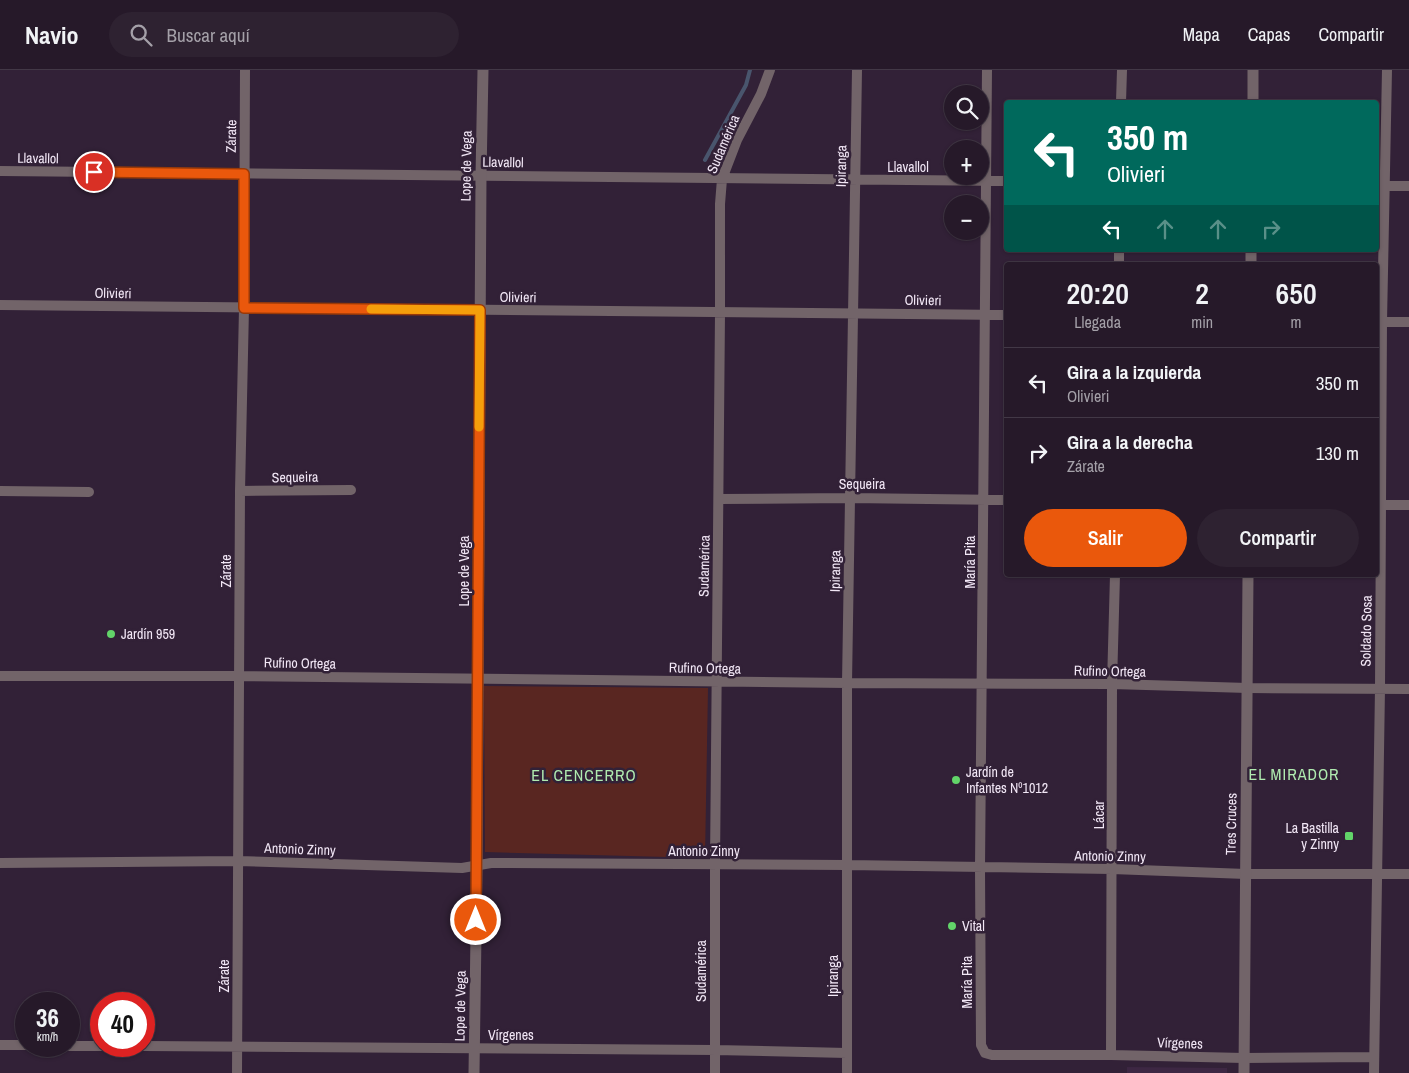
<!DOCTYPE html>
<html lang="es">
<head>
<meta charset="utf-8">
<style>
	body { margin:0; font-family:"Archivo Narrow",sans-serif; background:#2e2231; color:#f1f3f6; height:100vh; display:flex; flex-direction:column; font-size:19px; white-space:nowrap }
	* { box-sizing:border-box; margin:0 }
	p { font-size:16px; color:#a4a0a8 }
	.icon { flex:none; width:28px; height:28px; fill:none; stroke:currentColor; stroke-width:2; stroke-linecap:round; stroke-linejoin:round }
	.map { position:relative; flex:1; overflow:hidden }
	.panel { position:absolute; left:1004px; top:192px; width:375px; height:315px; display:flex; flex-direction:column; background:#261929; border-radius:5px; box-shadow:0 1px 4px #0004,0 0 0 1px #423846 }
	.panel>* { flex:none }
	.hud { position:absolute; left:1004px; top:30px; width:375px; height:152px; border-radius:5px; box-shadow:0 1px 4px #0004,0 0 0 1px #423846; background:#00695c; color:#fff; overflow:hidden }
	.fabs { position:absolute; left:944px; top:15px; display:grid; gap:10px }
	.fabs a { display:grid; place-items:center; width:45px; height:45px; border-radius:50%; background:#261929; box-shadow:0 1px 4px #0004,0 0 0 1px #423846; font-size:25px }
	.speed { position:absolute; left:15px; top:922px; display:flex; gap:10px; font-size:25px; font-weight:700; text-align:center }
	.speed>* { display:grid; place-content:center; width:65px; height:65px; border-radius:50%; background:#261929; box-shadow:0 1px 4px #0004,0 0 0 1px #423846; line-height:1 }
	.speed small { font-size:12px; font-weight:400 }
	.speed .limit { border:8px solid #d22; background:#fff; color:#111 }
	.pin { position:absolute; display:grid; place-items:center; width:42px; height:42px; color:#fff; margin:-21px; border:2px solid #fff; border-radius:50%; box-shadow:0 1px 5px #0007 }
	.me { position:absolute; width:55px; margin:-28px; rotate:0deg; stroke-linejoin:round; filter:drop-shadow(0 0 4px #0008) }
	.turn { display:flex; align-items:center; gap:18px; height:105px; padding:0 20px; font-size:22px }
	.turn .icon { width:65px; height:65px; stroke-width:2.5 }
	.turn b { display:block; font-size:35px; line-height:42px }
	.lanes { display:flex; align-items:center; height:48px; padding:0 20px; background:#0003; justify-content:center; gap:25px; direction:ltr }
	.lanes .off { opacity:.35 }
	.eta { display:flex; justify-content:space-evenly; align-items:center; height:85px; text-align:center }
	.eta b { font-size:30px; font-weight:600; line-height:35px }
	.action { display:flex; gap:10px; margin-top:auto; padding:10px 20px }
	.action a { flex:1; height:58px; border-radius:30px; background:#ea580c; color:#fff; font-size:20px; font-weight:600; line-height:58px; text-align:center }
	.action a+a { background:#2e2231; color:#f1f3f6 }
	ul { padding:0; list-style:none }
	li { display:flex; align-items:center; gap:15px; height:70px; padding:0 20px; border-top:1px solid #423846 }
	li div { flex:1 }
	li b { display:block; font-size:19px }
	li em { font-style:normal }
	header { display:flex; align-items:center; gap:30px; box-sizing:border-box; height:70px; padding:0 25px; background:#261929; border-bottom:1px solid #423846 }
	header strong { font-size:24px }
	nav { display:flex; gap:28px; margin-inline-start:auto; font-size:18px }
	.search { width:350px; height:45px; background:#2e2231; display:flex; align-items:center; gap:12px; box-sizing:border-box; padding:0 18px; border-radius:28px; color:#a4a0a8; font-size:19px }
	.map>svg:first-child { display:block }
	.built { fill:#3d2743 }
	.green { fill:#592621 }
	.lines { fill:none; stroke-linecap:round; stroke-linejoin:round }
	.stream { stroke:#49556d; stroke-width:4 }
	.minor { stroke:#726469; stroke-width:10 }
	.tertiary { stroke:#726469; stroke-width:11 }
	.route-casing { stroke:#983908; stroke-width:12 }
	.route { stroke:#ea580c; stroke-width:9 }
	.slow { stroke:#f59e0b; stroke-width:9 }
	.poi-dot { fill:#62d469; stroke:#322137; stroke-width:2 }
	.labels { text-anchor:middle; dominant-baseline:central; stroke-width:5; stroke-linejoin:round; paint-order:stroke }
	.street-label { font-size:14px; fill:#f2e7f6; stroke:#322137 }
	.poi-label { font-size:14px; fill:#f2e7f6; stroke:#322137; text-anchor:start }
	.quarter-label { font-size:16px; letter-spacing:1px; fill:#b0ebb0; stroke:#322137 }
</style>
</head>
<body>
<header>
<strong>Navio</strong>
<div class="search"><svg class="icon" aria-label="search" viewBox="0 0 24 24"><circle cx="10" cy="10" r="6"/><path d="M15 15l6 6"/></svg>Buscar aquí</div>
<nav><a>Mapa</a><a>Capas</a><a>Compartir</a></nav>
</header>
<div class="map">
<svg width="1409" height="1003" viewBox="0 0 1409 1003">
	<rect width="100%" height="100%" fill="#322137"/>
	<path class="built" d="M1127 997 1227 998V1003H1127Z"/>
	<path class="green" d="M484 616 708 618 705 788 485 782Z"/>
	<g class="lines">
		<path class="stream" d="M705 90 746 15 750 0"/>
		<path class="minor" d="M987 0 980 798 981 975 985 983 992 985H1111L1244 988 1374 987
			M1121 32 1122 0
			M0 101 1006 111
			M1376 116H1409
			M1119 195V180
			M0 235 1006 245
			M1377 252H1409
			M0 421 89 422
			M240 421 351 420
			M719 429 850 428 1006 430
			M1376 435H1409
			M0 606H240L847 613 1112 614 1248 618 1409 619
			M0 793 238 791 462 798 491 793 847 795 1112 799 1246 804H1409
			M0 975H26
			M69 976H101
			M144 976 715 980 847 983
			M1111 985 1112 614 1115 505
			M237 1003 240 421 244 238 245 0
			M715 1003V795L720 243V134L722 109 737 70 761 24 770 0
			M847 1003V613L857 0
			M1374 1003 1380 618 1382 252 1387 0"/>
		<path class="tertiary" d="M1253 32V0
			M1251 195V180
			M474 1003 477 795 481 106 483 0
			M1244 1003 1248 505"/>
	</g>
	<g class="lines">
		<defs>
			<path id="route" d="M94 102 244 104V238L480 240 476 850"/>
		</defs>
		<use href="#route" class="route-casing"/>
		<use href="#route" class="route"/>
		<path class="slow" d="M371 239 480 240 479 357"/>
	</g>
	<g class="poi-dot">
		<circle cx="111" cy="564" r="5"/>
		<circle cx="956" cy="710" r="5"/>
		<rect x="1344" y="761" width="10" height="10" rx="2.5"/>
		<circle cx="952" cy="856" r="5"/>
	</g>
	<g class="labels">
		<g class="street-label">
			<text transform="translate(231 66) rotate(-89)">Zárate</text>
			<text transform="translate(723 74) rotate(-67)">Sudamérica</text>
			<text transform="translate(38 88) rotate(1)">Llavallol</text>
			<text transform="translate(503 92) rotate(1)">Llavallol</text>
			<text transform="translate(466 96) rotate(-89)">Lope de Vega</text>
			<text transform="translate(841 96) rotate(-89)">Ipiranga</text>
			<text x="908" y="97">Llavallol</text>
			<text transform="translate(113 223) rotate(1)">Olivieri</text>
			<text transform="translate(518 227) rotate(1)">Olivieri</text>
			<text transform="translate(923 230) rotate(1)">Olivieri</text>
			<text transform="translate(295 407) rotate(-1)">Sequeira</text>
			<text x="862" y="414">Sequeira</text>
			<text transform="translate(970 492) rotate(-90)">María Pita</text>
			<text transform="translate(704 496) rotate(-89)">Sudamérica</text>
			<text transform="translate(226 501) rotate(-90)">Zárate</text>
			<text transform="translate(464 501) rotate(-90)">Lope de Vega</text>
			<text transform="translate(835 501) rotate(-89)">Ipiranga</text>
			<text transform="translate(1366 561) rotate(-89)">Soldado Sosa</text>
			<text transform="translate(300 593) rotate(1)">Rufino Ortega</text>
			<text transform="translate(705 598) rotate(1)">Rufino Ortega</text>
			<text transform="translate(1110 601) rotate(1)">Rufino Ortega</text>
			<text transform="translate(1099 745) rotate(-90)">Lácar</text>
			<text transform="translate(1231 754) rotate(-89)">Tres Cruces</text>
			<text transform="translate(300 779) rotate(2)">Antonio Zinny</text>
			<text x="704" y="781">Antonio Zinny</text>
			<text transform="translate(1110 786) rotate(1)">Antonio Zinny</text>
			<text transform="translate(701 901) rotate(-90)">Sudamérica</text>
			<text transform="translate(224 906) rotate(-90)">Zárate</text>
			<text transform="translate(833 906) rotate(-90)">Ipiranga</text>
			<text transform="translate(967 912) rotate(-90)">María Pita</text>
			<text transform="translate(460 936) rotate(-89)">Lope de Vega</text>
			<text x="511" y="965">Vírgenes</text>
			<text transform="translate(1180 973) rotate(2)">Vírgenes</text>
		</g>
		<g class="poi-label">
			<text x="121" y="564">Jardín 959</text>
			<text x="966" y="702">Jardín de<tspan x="966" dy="16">Infantes Nº1012</tspan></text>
			<text x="1339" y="758" text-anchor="end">La Bastilla<tspan x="1339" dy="16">y Zinny</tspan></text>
			<text x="962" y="856">Vital</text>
		</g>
		<g class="quarter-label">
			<text x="1294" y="704">EL MIRADOR</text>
			<text x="584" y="705">EL CENCERRO</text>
		</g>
	</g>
</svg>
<div class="fabs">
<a><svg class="icon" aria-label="search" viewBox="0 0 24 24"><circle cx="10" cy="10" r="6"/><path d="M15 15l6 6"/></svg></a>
<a>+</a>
<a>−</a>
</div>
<div class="speed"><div>36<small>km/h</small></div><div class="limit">40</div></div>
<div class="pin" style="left:94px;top:102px;background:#d93025"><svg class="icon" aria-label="arrive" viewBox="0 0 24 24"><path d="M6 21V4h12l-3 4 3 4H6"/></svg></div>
<svg class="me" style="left:476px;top:850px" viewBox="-20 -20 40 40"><circle r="17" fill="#ea580c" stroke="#fff" stroke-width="3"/><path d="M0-11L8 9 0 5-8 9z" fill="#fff"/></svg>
<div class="hud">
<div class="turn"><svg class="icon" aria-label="left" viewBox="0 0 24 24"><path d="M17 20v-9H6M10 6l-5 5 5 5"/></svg><div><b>350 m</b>Olivieri</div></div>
<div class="lanes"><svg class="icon" aria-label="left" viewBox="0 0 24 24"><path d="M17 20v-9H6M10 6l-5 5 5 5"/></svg><svg class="icon off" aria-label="ahead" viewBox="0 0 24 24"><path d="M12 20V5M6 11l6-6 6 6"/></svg><svg class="icon off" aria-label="ahead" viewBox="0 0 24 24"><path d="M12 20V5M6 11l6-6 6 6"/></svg><svg class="icon off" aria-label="right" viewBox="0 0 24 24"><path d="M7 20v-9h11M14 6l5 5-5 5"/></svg></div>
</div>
<section class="panel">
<div class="eta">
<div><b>20:20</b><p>Llegada</p></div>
<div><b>2</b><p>min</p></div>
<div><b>650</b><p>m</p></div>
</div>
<ul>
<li><svg class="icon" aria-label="left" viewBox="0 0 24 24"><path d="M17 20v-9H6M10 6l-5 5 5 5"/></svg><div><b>Gira a la izquierda</b><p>Olivieri</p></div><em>350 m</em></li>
<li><svg class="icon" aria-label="right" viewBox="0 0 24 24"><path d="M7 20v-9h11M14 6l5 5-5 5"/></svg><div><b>Gira a la derecha</b><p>Zárate</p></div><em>130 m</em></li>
</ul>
<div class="action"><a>Salir</a><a>Compartir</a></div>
</section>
</div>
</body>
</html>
